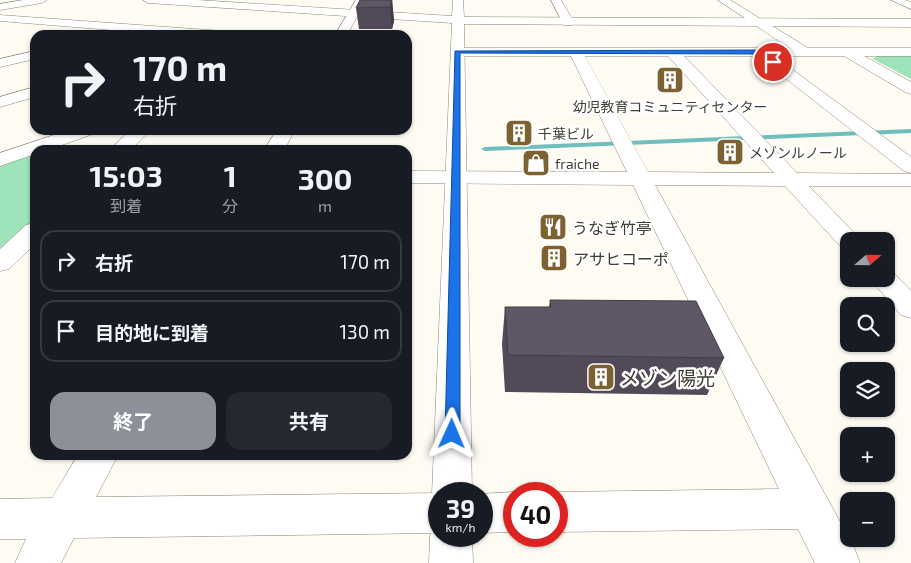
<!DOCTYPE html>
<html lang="ja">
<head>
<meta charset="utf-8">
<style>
	body { margin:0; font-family:"Exo 2","Noto Sans JP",sans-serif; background:#242831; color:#f1f3f6; height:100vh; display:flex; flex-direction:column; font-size:19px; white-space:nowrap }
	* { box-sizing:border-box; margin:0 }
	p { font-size:16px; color:#9ea1a6 }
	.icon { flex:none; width:28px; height:28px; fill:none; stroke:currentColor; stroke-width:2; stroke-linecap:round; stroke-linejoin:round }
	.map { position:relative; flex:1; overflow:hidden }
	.details { position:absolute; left:30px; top:145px; width:382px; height:315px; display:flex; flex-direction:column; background:#171b24; border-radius:15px; box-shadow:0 1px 4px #0004 }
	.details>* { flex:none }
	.top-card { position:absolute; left:30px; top:30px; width:382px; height:105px; border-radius:15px; box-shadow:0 1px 4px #0004; background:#171b24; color:#f1f3f6; overflow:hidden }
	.needle { width:32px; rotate:70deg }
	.tools { position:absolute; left:840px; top:232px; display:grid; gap:10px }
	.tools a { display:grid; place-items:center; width:55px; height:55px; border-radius:10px; background:#171b24; box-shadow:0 1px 4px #0004; font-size:25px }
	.speed { position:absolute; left:428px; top:482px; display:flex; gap:10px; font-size:25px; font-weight:700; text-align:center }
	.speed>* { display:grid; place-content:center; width:65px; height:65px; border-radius:50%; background:#171b24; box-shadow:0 1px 4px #0004; line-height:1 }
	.speed small { font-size:12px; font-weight:400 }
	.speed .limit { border:8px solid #d22; background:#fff; color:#111 }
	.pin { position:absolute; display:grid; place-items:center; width:42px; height:42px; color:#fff; margin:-21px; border:2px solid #fff; border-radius:50%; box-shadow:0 1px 5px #0007 }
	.me { position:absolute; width:55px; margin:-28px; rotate:1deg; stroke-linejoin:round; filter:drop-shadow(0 0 4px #0008) }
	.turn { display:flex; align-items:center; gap:18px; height:105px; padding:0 20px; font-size:22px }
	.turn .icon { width:65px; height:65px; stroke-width:2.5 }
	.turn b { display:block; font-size:35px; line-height:42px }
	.eta { display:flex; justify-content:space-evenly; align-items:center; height:85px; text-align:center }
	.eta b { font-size:30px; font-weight:700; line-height:35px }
	.cta { display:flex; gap:10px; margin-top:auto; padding:10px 20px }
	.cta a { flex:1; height:58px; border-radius:15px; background:#8c9099; color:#fff; font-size:20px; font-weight:700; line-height:58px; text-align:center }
	.cta a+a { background:#242831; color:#f1f3f6 }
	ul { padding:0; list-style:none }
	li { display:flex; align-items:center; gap:15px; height:62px; margin:0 10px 8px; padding:0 10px; border:2px solid #363941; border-radius:15px }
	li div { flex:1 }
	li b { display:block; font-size:19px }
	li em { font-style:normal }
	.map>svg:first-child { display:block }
	.green { fill:#9ee3b9 }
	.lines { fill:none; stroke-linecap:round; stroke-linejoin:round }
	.stream { fill:#70bebe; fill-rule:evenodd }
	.street-casing { stroke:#8d8674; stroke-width:1 }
	.secondary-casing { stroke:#8d8674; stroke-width:1 }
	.street { fill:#fff; fill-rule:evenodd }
	.secondary { fill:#fff; fill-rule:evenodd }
	.wall { fill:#524a58 }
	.shaded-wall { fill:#423c47 }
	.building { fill:#5f5666; stroke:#423c47 }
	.route { fill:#1a73e8; stroke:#114b97 }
	.labels { text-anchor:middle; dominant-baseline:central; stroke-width:5; stroke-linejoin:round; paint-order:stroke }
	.far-poi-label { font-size:14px; fill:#403d35; stroke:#fff; text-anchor:start }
	.poi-label { font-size:16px; fill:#403d35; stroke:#fff; text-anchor:start }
	.near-poi-label { font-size:19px; fill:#403d35; stroke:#fff; text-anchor:start }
</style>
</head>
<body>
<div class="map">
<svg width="911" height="563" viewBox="0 0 911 563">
	<rect width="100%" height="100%" fill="#fefbf3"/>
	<path class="green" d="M877 56H911V79L873 59Z
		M35 154V222L0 254V166Z"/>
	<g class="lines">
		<path class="stream" d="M911 129V133L485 151 481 149 485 147Z"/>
		<defs>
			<path id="street" d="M356 0H366L347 35H335Z
				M551 0H561L574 22 572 25H564Z
				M718 0H730L808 48H911V56H864L911 82V94L905 92 844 56H774L911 157V173L904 171 757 56H684L797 173 911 174V186H809L862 241H849V248L840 246 785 186 655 185 854 547 860 563H815L798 529 556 532V494H552L556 492 779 489 633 185 408 183V171L627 172 571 56H457L450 52 457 48H789ZM585 56H668L774 173 648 172Z
				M0 15 222 31 228 35H173L0 21Z
				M35 51V59L0 67V59Z
				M35 87V97L0 107V97Z
				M69 130H96L93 134 48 150H35V154L0 166V153Z
				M130 130H150L131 150H110Z
				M277 130H295L284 150H264Z
				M35 223V244L9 269 0 271V249L26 225Z
				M886 271 894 273 911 291V318L901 315 870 279H886Z
				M78 455H118L96 497 439 493 441 494H439V533L74 538 61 563H15L26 539H0V499L52 498Z
				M514 492 518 494H514V532L481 533V494H479Z"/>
			<path id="secondary" d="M23 0H47L42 3 0 10V4Z
				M143 0H197L452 16 453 0H463L464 17H471L911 19V27L464 24 472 494H439V508L432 494 452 23 148 3Z
				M891 0H905L911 2V9Z
				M439 520V536H472L473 563H429L430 536 436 521Z"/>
		</defs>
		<use href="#street" class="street-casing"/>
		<use href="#secondary" class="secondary-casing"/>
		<use href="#street" class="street"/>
		<use href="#secondary" class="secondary"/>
	</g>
	<path class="wall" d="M392 0 394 21 392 29H359L356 8Z
		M550 300 724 358 707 395 505 392 502 344 505 307H549Z"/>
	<path class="shaded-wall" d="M392 0 394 21 392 29 390 7Z"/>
	<path class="building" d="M360 0H392L390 7 356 8Z
		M550 300 696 301 724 358 508 355 505 307H551Z"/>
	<path class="route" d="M760 50 775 61V64H771L758 54 460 53V434L458 439 452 441 447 439 445 434 455 51Z"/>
	<defs>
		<symbol id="building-square" viewBox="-11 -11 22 22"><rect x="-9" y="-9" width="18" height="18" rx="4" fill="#7c6133" stroke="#fff"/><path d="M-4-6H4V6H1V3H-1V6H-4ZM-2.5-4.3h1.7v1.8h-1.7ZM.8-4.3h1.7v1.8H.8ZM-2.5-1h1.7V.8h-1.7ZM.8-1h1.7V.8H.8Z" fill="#fff"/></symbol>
		<symbol id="shop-square" viewBox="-11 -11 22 22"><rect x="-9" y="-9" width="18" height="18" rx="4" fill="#7c6133" stroke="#fff"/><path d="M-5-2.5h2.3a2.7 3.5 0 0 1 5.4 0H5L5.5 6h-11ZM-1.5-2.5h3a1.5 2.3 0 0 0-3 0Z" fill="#fff"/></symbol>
		<symbol id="restaurant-square" viewBox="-11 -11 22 22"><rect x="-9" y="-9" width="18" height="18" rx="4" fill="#7c6133" stroke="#fff"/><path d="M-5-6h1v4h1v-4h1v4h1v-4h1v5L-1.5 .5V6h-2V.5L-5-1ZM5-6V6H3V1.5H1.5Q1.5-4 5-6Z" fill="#fff"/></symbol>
	</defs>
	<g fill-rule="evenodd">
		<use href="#building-square" x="654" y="64" width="32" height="32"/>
		<use href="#building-square" x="503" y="117" width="32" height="32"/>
		<use href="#building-square" x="714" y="136" width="32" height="32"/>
		<use href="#shop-square" x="520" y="147" width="32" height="32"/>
		<use href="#restaurant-square" x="537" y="211" width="32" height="32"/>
		<use href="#building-square" x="538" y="242" width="32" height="32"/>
		<use href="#building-square" x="585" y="361" width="32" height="32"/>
	</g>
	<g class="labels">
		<g class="far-poi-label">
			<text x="670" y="106" text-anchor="middle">幼児教育コミュニティセンター</text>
			<text x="538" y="133">千葉ビル</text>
			<text x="749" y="152">メゾンルノール</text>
			<text x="555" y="163">fraiche</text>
		</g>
		<g class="poi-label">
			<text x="572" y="227">うなぎ竹亭</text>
			<text x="573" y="258">アサヒコーポ</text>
		</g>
		<g class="near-poi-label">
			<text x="620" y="377">メゾン陽光</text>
		</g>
	</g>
</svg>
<div class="tools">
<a><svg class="needle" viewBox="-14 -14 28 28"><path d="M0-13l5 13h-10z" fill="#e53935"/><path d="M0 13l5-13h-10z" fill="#9ea1a6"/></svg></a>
<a><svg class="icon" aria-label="search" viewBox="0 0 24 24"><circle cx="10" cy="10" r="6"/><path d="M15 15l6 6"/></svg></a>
<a><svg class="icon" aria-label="layers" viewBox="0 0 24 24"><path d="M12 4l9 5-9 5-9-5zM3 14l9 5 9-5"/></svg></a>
<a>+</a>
<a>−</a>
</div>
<div class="speed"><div>39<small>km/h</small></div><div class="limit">40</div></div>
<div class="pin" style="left:773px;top:62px;background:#d93025"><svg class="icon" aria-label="arrive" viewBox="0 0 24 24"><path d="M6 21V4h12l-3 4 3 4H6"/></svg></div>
<svg class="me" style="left:452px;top:434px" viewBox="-20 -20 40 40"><path d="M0-17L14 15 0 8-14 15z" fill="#1a73e8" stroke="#fff" stroke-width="4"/></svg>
<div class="top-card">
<div class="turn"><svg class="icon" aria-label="right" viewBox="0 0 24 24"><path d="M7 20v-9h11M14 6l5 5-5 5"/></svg><div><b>170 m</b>右折</div></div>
</div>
<section class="details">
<div class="eta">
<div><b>15:03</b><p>到着</p></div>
<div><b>1</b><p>分</p></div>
<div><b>300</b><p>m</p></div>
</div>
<ul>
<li><svg class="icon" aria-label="right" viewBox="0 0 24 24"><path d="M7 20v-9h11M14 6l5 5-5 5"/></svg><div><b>右折</b></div><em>170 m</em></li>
<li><svg class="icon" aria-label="arrive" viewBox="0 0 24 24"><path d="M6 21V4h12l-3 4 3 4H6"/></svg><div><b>目的地に到着</b></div><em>130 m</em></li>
</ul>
<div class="cta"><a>終了</a><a>共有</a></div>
</section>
</div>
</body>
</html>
